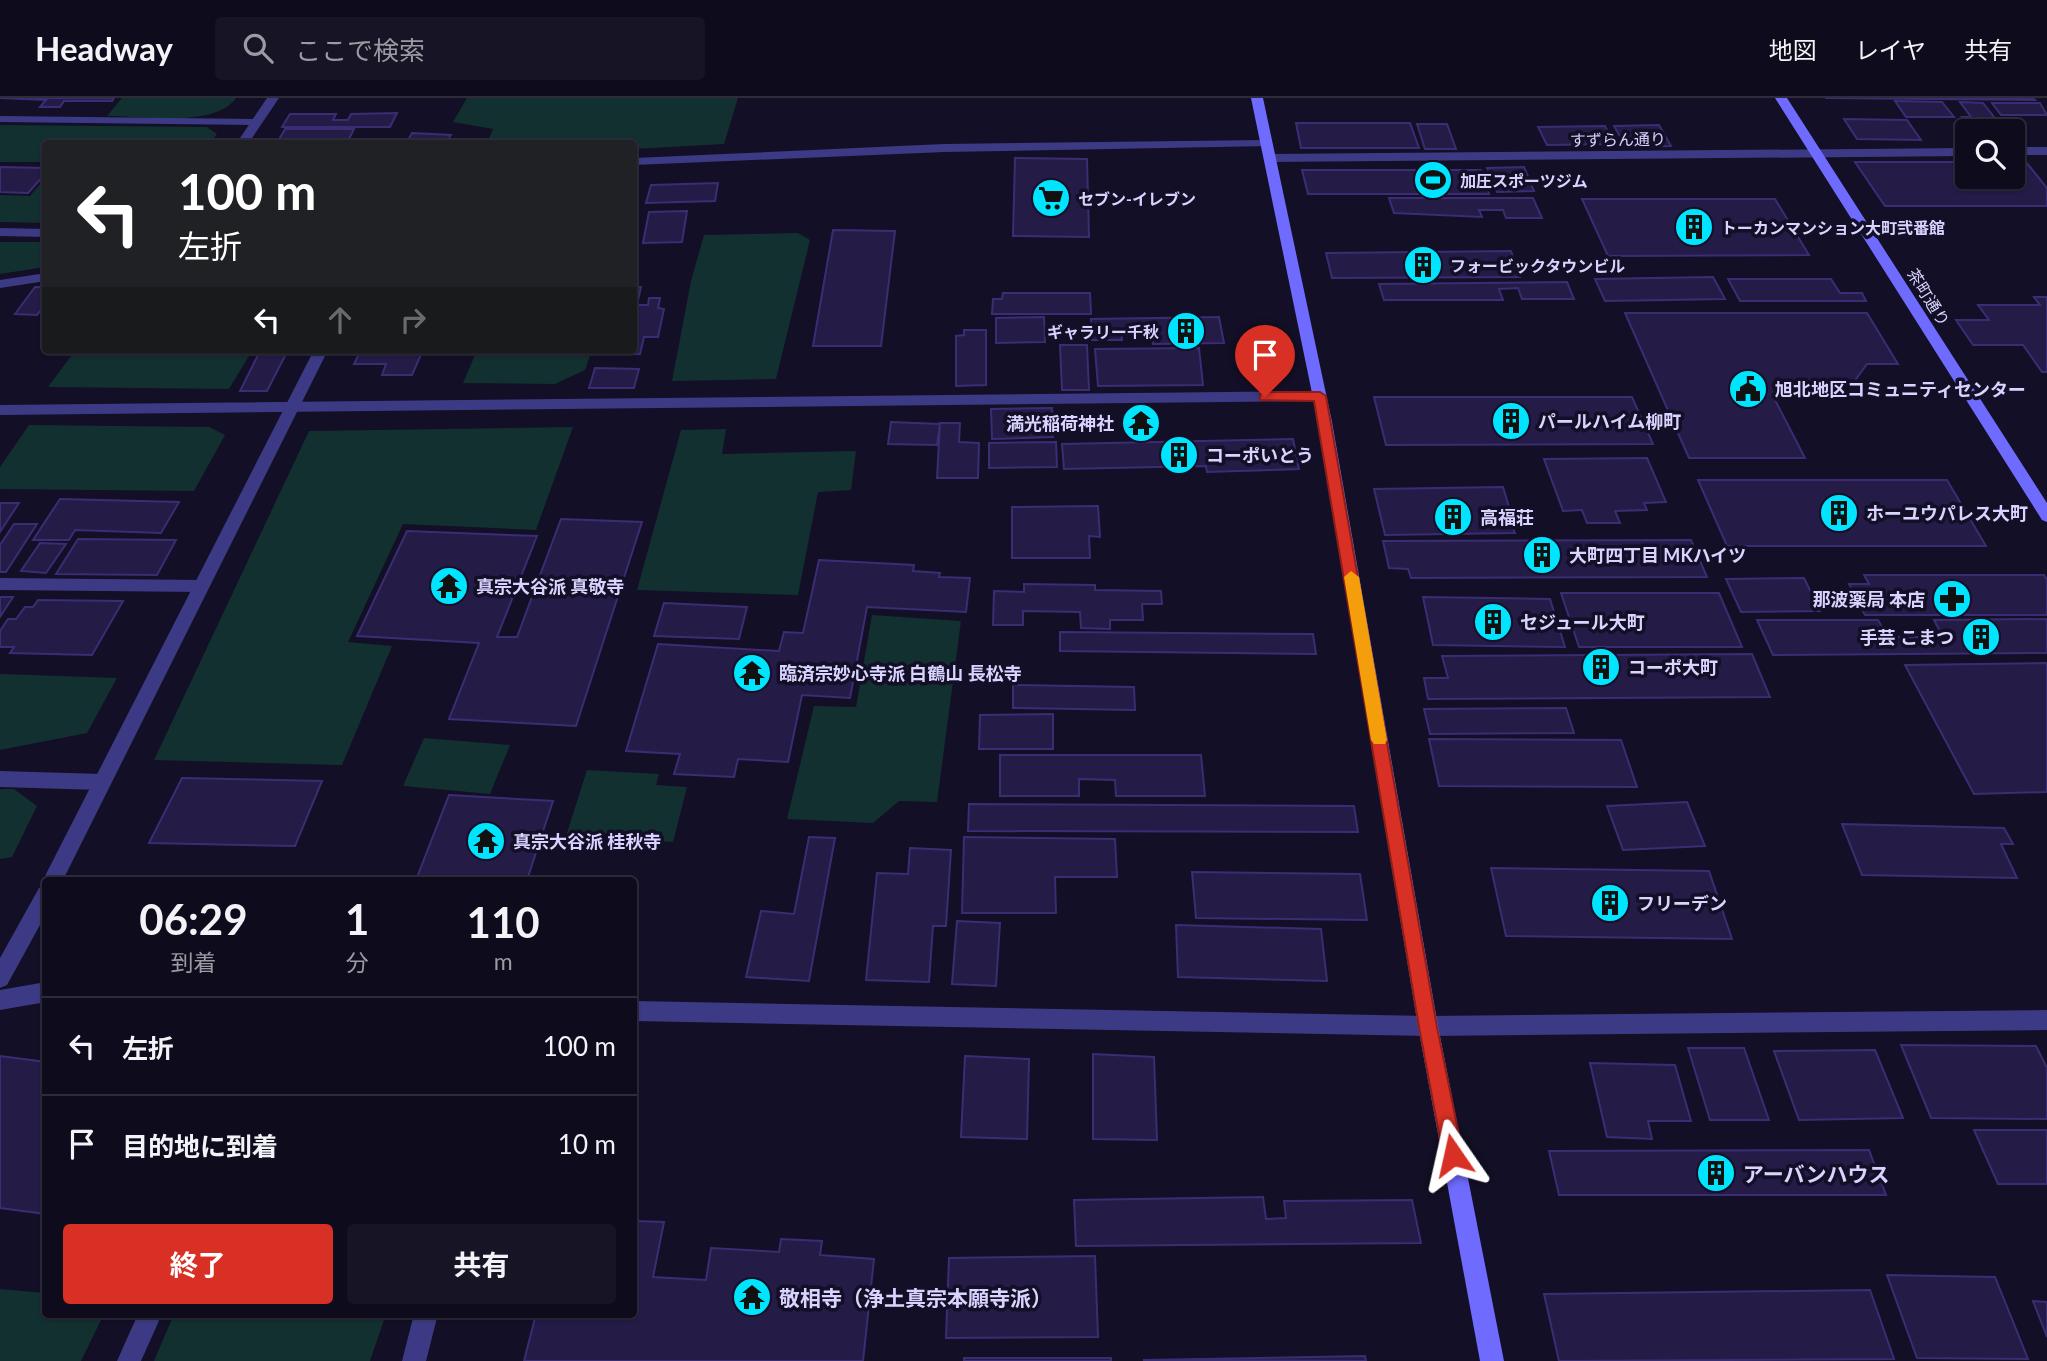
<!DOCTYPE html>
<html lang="ja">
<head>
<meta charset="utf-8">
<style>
	body { margin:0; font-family:Lato,"Noto Sans JP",sans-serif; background:#171425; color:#f1f3f6; height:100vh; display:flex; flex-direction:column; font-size:26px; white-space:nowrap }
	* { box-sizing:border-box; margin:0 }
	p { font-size:23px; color:#9b9ba3 }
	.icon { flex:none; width:38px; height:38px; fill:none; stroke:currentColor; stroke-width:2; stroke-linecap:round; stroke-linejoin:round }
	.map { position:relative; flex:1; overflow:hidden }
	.side { position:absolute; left:42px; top:779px; width:595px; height:441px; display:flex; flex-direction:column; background:#0e0b1c; border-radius:7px; box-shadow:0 2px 5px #0004,0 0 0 2px #2e2b3b }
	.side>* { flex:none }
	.guide { position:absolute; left:42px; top:42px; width:595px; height:214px; border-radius:7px; box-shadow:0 2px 5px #0004,0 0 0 2px #2e2b3b; background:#202124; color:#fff; overflow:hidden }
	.tools { position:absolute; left:1955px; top:21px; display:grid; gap:14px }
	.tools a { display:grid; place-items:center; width:70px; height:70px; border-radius:7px; background:#0e0b1c; box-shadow:0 2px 5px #0004,0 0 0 2px #2e2b3b; font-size:35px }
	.pin { position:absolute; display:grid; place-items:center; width:60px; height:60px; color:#fff; margin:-72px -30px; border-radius:50% 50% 50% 0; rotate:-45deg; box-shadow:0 0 7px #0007 }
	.pin .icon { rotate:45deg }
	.me { position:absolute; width:77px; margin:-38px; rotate:349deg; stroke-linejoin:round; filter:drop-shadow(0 0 5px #0008) }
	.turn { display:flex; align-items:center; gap:24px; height:147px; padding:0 21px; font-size:32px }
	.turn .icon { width:91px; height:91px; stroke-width:2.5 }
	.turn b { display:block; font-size:49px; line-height:60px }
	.lanes { display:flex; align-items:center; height:66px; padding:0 21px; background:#0003; justify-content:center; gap:35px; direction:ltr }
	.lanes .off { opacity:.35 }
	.eta { display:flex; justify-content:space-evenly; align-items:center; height:119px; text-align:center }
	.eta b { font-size:42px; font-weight:700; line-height:49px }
	.button { display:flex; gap:14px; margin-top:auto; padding:14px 21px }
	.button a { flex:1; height:80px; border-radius:7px; background:#d93025; color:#fff; font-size:28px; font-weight:700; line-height:80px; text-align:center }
	.button a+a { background:#171425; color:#f1f3f6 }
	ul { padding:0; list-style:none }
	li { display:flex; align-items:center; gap:21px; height:98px; padding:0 21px; border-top:2px solid #2e2b3b }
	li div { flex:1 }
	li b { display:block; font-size:26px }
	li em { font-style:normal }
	header { display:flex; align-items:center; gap:42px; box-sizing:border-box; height:98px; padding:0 35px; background:#0e0b1c; border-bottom:2px solid #2e2b3b }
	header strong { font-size:33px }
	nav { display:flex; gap:38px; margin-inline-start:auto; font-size:24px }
	.search { width:490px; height:63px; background:#171425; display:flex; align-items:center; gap:18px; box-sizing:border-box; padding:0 24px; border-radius:7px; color:#9b9ba3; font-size:26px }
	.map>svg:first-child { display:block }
	.green { fill:#12302f }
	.building { fill:#241b47; stroke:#3b2d73; stroke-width:2 }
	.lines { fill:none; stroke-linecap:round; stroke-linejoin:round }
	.lane { fill:#3d3a85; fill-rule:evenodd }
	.street { fill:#3d3a85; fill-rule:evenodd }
	.secondary { fill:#6f6bff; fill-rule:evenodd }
	.route { fill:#d93025; stroke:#8d1f18; stroke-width:2 }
	.slow { fill:#f59e0b }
	.labels { text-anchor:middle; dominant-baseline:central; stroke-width:7; stroke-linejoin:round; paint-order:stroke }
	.far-street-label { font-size:16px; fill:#d9d4ff; stroke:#130f26 }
	.far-poi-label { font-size:16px; font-weight:bold; fill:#d9d4ff; stroke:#130f26; text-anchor:start }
	.poi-label { font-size:18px; font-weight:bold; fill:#d9d4ff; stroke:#130f26; text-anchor:start }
	.near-poi-label { font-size:21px; font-weight:bold; fill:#d9d4ff; stroke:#130f26; text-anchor:start }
</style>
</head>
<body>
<header>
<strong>Headway</strong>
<div class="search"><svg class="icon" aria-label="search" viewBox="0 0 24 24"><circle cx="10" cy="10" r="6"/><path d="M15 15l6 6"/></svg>ここで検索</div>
<nav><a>地図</a><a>レイヤ</a><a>共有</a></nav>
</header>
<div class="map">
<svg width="2047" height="1263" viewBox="0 0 2047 1263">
	<rect width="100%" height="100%" fill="#130f26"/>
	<path class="green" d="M122 0H236C215 30 142 18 107 18Z
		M467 0H738L724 46 634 51V46L487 45 493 31 453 24Z
		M0 27 207 29 217 36 210 45 46 46 45 64H0Z
		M45 80V125L0 124V97L30 98Z
		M798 135 810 142 776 281 672 283 691 183 704 137Z
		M0 144H45V169L0 176Z
		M477 252H592L585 272 555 286 463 285Z
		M74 254 250 256 229 291 48 289Z
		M29 327 209 329 225 337 194 393 0 391V369Z
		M573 329 536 432 403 426 348 544 392 548 342 667 154 662 309 333Z
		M726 331 722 356 856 353 851 392 818 394 798 497 637 492 681 332Z
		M872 517 961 523 937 704 899 703 873 725 787 721 814 608 856 609Z
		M0 576 117 580 87 635 0 652Z
		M424 640 510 647 490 696 403 688Z
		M587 672 659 676 656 687 687 689 673 744 566 738Z
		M0 691H14L37 708 12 759 0 761Z
		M0 1191 45 1195 46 1216H104L81 1263H0Z
		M174 1216H386L370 1263H154Z"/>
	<path class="building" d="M0 0H114L112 3H64L60 9H40L46 2Z
		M2033 0 2035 2 1825 0Z
		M1895 3 1942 4 1954 19H1906Z
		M1960 4 1983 5 2005 33H1973L1962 19H1971Z
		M1992 5H2040L2047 17H2001Z
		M397 15 390 29H282L290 16H336L333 22H348L351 16Z
		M1844 21 1907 22 1921 42 1857 41Z
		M1296 25H1410L1419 50H1301Z
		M1417 26H1447L1456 51H1425Z
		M1659 27 1671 48 1626 49 1614 28Z
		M1605 28 1614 46 1547 47 1538 29Z
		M285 31H354L348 43 277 45Z
		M412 35 451 37 445 46H406Z
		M1015 60 1087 61 1089 139 1013 138Z
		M1855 64H1967V79H2012V64H2026L2047 90V108H1885Z
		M0 69 46 70V75L28 95 0 94Z
		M1524 69 1534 93 1497 94 1487 70Z
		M1302 72H1481L1489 96H1308Z
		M718 85 715 103 646 105 651 87Z
		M1389 100H1533L1542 120H1506L1503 112H1479L1482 119 1394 115Z
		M1582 101H1775L1809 157 1608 158Z
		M687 113 682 144 643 145 649 114Z
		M833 132 895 133 881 248H813Z
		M1511 153 1520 179 1332 180 1326 155Z
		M1713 179 1725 201 1605 203 1595 181Z
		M1728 181H1831L1840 195H1862L1866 203H1740Z
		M1567 184 1574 201H1522L1518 190 1499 191 1503 202H1384L1379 186Z
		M35 189H46V205L37 217 15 216Z
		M634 189H641L637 207H648L649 200H660L658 210 664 211 658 239H644L640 256 602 257 603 252H634Z
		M1003 195H1090L1091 216H992L993 201H1002Z
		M2034 199H2047V274H2042L2023 247H1973L1956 222H1989L1978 207H2040Z
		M1625 215H1867L1898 266H1867L1854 284 1821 298H1773L1805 360H1689Z
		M1044 219 1045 244 996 245V220Z
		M1219 219 1224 245 1153 246 1151 232 1121 233 1122 242H1092L1091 221Z
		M964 232H986V287L956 288V238L964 237Z
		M1060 247H1087L1089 292H1062Z
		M1199 250 1203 287 1098 288 1095 251Z
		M288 252 267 293H240L260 253Z
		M361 252H423L412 277H382L386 266H354Z
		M595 270 639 271 634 290H589Z
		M1374 299H1632L1653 346 1386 347Z
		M1052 310 1053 320 1066 319 1067 333 1052 334 1053 339 992 341 991 311Z
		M891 324 940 326 937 347 888 346Z
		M940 325H960L959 344 979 345 978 380H937Z
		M1293 341 1299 371 1207 374 1206 368 1064 371 1062 346Z
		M1056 344 1057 369 989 370V345Z
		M1647 360 1666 404 1644 405 1647 412 1615 413 1620 425H1587L1582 412 1563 413 1544 361Z
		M1698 382H1947L1986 448H1727Z
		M1503 389 1509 409 1522 410 1528 428 1512 429 1515 435 1385 437 1374 391Z
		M60 401 179 404 161 435 75 432 69 442H33Z
		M0 405H19L0 434Z
		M1098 408 1100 439 1089 438 1090 460H1012V409Z
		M561 421 642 424 576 628 449 621 479 545 357 538 407 433 537 438 497 539H517Z
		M14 426H37L6 474H0V447Z
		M78 441 176 442 157 477 56 476Z
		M1691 442 1707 479 1411 480 1408 471 1389 470 1383 443Z
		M40 445 66 446 46 475 21 473Z
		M819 462 914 467 913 473 940 475 939 479 970 480 966 514 867 509 850 600 802 597 788 664 738 661 734 679 674 676 680 656 626 653 658 546 779 553 784 534 803 535Z
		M1864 477H2044L2047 482V517H1865L1849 486H1869Z
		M1804 480 1820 513 1741 514 1726 481Z
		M1024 486 1095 487V492L1161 493 1162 506H1142L1143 522H1110V531L1081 530 1080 514 1023 513V527H993L994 493 1024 494Z
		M1561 495H1719L1742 549H1579Z
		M0 499H13L0 519Z
		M1423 499 1550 501 1565 549 1433 547Z
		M38 502 123 503 92 557 10 555 14 549H0V533L8 521H16L25 509H33Z
		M664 505 747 509 739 541 654 538Z
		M2047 521V555L1773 557 1757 522H1878L1888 539H1943L1934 522Z
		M1060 534 1313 536 1316 556 1060 553Z
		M1752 556 1770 599 1428 601 1424 580H1448L1442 558Z
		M2047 565V694L1974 696 1905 567Z
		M1013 587 1134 589 1135 612 1013 610Z
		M1566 610 1574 635 1430 636 1424 611Z
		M1053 616V651H979L980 617Z
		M1429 641 1621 642 1637 689 1439 688Z
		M1000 657H1201L1205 698H1116L1115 682 1079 681V698H1000Z
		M182 680 322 683 295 748 149 745Z
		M449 697 553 703 527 782H416Z
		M1687 704 1705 748 1623 752 1607 708Z
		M969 706 1354 708 1358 734 968 733Z
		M1842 726 2004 730 2013 746H2001L2017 780 1862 777Z
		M809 739 835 740 809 883 746 879 761 813 794 816Z
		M964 739 1115 741 1117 779H1055L1056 815H962Z
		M910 750 951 752 946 828H933L929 884 866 882 877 775 908 776Z
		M1491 770 1709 773 1732 841 1506 838Z
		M1192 774 1360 776 1367 822 1196 820Z
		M957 823 1000 825 996 888 952 886Z
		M1176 827 1321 831 1327 883 1178 879Z
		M1901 947 2036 948 2047 970V1021L1931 1020Z
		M1688 950H1744L1769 1022H1710Z
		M1875 952 1903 1020 1799 1022 1774 953Z
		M1093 956 1154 959 1157 1042 1093 1041Z
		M0 958 46 964V1116L0 1110Z
		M965 958 1029 961 1027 1041 961 1039Z
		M1590 965 1675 967 1691 1023H1648L1652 1041 1607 1039Z
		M1974 1032H2047V1086H1998Z
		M1869 1052 1886 1097H1559L1549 1053Z
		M1263 1099 1266 1121 1286 1120 1284 1103 1412 1102 1421 1145 1076 1148 1074 1102Z
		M634 1123 664 1124 653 1179 706 1182 711 1150 779 1154 781 1141 822 1143 820 1157 874 1161 863 1263H524L536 1216H634Z
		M1095 1158 1098 1239 946 1240 949 1160Z
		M1887 1177 1995 1179 2028 1261 1917 1260Z
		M1870 1192 1894 1261 1559 1263 1544 1196Z
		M2033 1203 2047 1204V1239Z
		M1365 1258 1366 1263 1143 1262Z
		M964 1260H1111V1263H964Z"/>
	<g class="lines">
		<path class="lane" d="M0 18 256 21 262 24 256 27 0 24Z
			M0 130 46 131V139L0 138Z
			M1320 293 1327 298 1320 303 0 317V307Z
			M0 480 202 482 210 488 202 494 0 492Z
			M0 673 102 676 108 678 111 684 108 690 102 692 0 689Z
			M138 1216H162L141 1263H117Z"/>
		<path class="street" d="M267 0H279L248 46H236Z
			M1266 42 1270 44V48L944 54 634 67V60L944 46Z
			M2012 49H2047V57H2012Z
			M1967 50V58L1270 64 1264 60 1270 56Z
			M46 175V183L0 190V182Z
			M314 252H328L63 782H46V786L44 782 46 776Z
			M46 787V816L7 887 0 890V860L39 790Z
			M46 884V904L0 912V892Z
			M634 903 1428 918 2047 912V932L1428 938 634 923Z
			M414 1216H438L426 1263H402Z"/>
		<path class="secondary" d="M1251 0H1263L1332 324 1438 928 1504 1263H1480L1418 928 1318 324Z
			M1775 0H1787L2047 405V424L2042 422Z"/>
	</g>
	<path class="route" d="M1265 294H1320L1326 298 1437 929 1463 1057 1460 1064 1453 1067 1446 1064 1443 1057 1419 929 1314 303 1260 302V296Z"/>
	<path class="slow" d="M1351 473 1359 479 1387 642 1385 646H1374L1371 642 1344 479Z"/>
	<defs>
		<symbol id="stadium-disc" viewBox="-11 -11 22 22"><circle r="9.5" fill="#00e5ff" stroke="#130f26"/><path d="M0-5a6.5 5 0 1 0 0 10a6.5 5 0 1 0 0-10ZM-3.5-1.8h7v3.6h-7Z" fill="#111"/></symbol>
		<symbol id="supermarket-disc" viewBox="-11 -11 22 22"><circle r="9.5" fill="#00e5ff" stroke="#130f26"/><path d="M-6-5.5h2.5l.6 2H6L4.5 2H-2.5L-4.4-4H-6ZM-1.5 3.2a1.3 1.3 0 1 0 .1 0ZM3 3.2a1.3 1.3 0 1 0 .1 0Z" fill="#111"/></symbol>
		<symbol id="building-disc" viewBox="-11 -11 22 22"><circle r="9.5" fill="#00e5ff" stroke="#130f26"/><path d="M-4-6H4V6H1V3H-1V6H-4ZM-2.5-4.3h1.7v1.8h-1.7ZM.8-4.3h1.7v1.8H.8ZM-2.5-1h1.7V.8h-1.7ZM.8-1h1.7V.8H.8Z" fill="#111"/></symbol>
		<symbol id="civic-disc" viewBox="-11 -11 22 22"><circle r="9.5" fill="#00e5ff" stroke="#130f26"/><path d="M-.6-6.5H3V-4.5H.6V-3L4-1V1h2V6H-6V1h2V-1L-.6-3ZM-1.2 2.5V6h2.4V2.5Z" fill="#111"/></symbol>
		<symbol id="temple-disc" viewBox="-11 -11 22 22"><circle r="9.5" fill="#00e5ff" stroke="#130f26"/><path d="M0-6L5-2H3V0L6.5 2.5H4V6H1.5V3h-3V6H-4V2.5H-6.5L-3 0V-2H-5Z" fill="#111"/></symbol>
		<symbol id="pharmacy-disc" viewBox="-11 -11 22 22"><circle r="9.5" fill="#00e5ff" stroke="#130f26"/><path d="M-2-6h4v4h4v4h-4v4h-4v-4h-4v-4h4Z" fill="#111"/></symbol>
	</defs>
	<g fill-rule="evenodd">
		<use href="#stadium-disc" x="1411" y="60" width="44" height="44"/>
		<use href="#supermarket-disc" x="1029" y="78" width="44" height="44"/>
		<use href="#building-disc" x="1672" y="107" width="44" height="44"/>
		<use href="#building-disc" x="1401" y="145" width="44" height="44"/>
		<use href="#building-disc" x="1164" y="211" width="44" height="44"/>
		<use href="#civic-disc" x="1726" y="269" width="44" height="44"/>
		<use href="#building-disc" x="1489" y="301" width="44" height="44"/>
		<use href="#temple-disc" x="1119" y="303" width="44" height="44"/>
		<use href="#building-disc" x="1157" y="335" width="44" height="44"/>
		<use href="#building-disc" x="1817" y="393" width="44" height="44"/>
		<use href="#building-disc" x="1431" y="397" width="44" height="44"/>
		<use href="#building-disc" x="1520" y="435" width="44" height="44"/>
		<use href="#temple-disc" x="427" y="466" width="44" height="44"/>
		<use href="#pharmacy-disc" x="1930" y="479" width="44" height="44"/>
		<use href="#building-disc" x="1471" y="502" width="44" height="44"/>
		<use href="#building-disc" x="1959" y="517" width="44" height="44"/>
		<use href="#building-disc" x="1579" y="547" width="44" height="44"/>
		<use href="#temple-disc" x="730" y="553" width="44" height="44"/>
		<use href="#temple-disc" x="464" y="721" width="44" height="44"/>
		<use href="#building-disc" x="1588" y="783" width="44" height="44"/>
		<use href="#building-disc" x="1694" y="1053" width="44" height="44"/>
		<use href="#temple-disc" x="730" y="1177" width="44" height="44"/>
	</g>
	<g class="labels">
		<g class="far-street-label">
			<text transform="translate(1618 41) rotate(-1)">すずらん通り</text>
			<text transform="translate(1929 199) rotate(58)">茶町通り</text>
		</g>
		<g class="far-poi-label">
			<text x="1460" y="82">加圧スポーツジム</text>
			<text x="1078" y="100">セブン-イレブン</text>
			<text x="1721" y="129">トーカンマンション大町弐番館</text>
			<text x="1450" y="167">フォービックタウンビル</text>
			<text x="1159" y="233" text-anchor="end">ギャラリー千秋</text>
		</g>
		<g class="poi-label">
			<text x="1775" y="291">旭北地区コミュニティセンター</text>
			<text x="1538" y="323">パールハイム柳町</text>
			<text x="1114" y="325" text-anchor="end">満光稲荷神社</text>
			<text x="1206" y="357">コーポいとう</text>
			<text x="1866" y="415">ホーユウパレス大町</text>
			<text x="1480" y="419">高福荘</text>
			<text x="1569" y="457">大町四丁目 MKハイツ</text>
			<text x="476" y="488">真宗大谷派 真敬寺</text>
			<text x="1925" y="501" text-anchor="end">那波薬局 本店</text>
			<text x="1520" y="524">セジュール大町</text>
			<text x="1954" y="539" text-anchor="end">手芸 こまつ</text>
			<text x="1628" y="569">コーポ大町</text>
			<text x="779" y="575">臨済宗妙心寺派 白鶴山 長松寺</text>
			<text x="513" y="743">真宗大谷派 桂秋寺</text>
			<text x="1637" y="805">フリーデン</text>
		</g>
		<g class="near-poi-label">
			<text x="1743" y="1075">アーバンハウス</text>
			<text x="779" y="1199">敬相寺（浄土真宗本願寺派）</text>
		</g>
	</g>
</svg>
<div class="tools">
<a><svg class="icon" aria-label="search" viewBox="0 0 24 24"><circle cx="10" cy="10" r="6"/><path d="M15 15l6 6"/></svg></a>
</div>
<div class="pin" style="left:1265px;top:299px;background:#d93025"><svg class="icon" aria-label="arrive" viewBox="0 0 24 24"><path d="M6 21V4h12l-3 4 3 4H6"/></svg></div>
<svg class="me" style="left:1453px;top:1057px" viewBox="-20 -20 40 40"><path d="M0-17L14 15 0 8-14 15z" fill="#d93025" stroke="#fff" stroke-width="4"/></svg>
<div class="guide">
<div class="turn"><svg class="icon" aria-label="left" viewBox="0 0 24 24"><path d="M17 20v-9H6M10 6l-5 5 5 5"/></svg><div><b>100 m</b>左折</div></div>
<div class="lanes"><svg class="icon" aria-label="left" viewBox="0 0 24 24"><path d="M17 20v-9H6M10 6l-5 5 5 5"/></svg><svg class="icon off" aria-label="ahead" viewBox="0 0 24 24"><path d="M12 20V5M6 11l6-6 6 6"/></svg><svg class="icon off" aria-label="right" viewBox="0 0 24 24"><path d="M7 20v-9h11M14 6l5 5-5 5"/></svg></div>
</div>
<section class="side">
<div class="eta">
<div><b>06:29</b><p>到着</p></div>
<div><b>1</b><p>分</p></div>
<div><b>110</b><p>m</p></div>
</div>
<ul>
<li><svg class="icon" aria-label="left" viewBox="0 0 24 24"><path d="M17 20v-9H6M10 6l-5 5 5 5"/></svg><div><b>左折</b></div><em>100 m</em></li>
<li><svg class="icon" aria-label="arrive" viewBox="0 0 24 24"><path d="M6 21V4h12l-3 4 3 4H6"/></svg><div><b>目的地に到着</b></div><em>10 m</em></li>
</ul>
<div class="button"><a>終了</a><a>共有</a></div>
</section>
</div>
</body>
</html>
